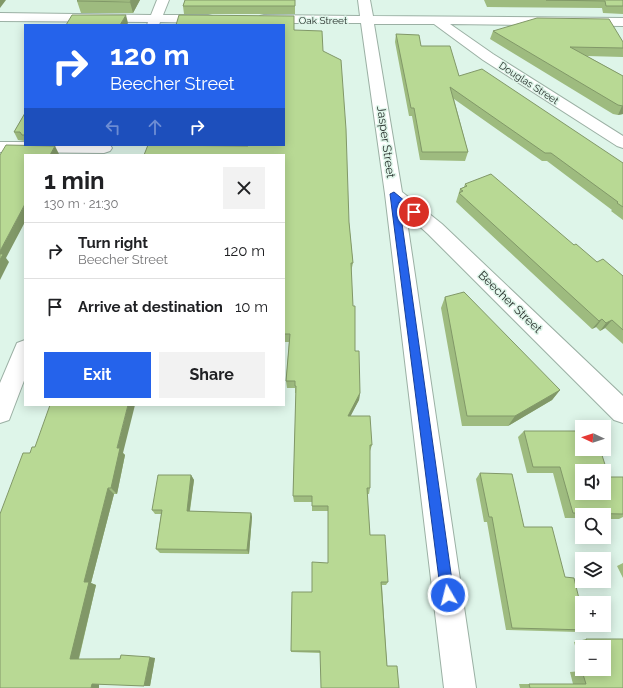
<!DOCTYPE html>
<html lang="en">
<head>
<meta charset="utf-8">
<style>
	body { margin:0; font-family:Raleway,sans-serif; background:#f2f2f2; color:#202124; height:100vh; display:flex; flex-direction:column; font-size:15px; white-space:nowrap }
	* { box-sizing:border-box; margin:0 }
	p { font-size:13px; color:#757577 }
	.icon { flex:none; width:22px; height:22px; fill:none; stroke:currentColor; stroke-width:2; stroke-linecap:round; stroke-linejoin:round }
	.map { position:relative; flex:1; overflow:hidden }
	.side { position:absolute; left:24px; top:154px; width:261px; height:252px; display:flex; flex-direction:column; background:#fff; border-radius:0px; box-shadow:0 2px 10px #0003 }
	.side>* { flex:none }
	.top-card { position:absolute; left:24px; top:24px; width:261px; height:122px; border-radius:0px; box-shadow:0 2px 10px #0003; background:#2563eb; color:#fff; overflow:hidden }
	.needle { width:26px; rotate:274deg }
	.buttons { position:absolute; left:575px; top:420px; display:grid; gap:8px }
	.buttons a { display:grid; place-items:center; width:36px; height:36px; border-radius:0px; background:#fff; box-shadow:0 2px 10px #0003; font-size:20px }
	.pin { position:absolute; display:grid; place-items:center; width:34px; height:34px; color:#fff; margin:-17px; border:2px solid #fff; border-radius:50%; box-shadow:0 1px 4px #0007 }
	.me { position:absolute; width:44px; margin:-22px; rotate:352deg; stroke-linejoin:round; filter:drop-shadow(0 0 3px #0008) }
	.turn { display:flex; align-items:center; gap:14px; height:84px; padding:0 20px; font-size:18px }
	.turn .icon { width:52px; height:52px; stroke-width:2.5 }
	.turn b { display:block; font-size:28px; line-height:34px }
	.lanes { display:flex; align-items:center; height:38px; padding:0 20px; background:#0003; justify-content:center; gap:20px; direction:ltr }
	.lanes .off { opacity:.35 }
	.round { display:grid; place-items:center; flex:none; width:42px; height:42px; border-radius:0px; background:#f2f2f2 }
	.summary { display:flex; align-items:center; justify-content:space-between; height:68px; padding:0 20px }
	h1 { font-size:24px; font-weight:700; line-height:30px }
	.primary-button { display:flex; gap:8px; margin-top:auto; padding:8px 20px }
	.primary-button a { flex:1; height:46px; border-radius:0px; background:#2563eb; color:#fff; font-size:16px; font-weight:700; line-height:46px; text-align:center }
	.primary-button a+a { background:#f2f2f2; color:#202124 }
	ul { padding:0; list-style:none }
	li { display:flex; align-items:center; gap:12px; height:56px; padding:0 20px; border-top:1px solid #e0e0e0 }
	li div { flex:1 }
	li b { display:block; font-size:15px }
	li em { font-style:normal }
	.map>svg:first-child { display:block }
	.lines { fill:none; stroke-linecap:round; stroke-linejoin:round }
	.minor-casing { stroke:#9bb0a4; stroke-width:2 }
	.minor { fill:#fff; fill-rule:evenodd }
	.wall { fill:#9ebb7f; fill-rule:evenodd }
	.shaded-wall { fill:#819868 }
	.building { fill:#b8d994; stroke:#819868; fill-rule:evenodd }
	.route { fill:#2563eb; stroke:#184099 }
	.labels { text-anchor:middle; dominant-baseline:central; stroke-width:3; stroke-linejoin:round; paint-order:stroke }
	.far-street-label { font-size:10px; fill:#28302c; stroke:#def5e9 }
	.street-label { font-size:12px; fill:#28302c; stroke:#def5e9 }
</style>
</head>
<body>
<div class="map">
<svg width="623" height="688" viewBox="0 0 623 688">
	<rect width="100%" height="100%" fill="#def5e9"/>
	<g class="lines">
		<defs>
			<path id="minor" d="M157 0H169L163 15H208L212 16 214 19 212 22 208 23 160 22 159 25H147L148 22 0 21V13L151 15Z
				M358 0H370L373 16 623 18V26L450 24 493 54 623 136V148L617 146 483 60 434 24H374L402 192 442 224 623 396V423L614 420 428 234 406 214 476 688H444L385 194 361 23H264L260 22 258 19 260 16 264 15 360 16Z
				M0 142H25V145H110L112 148 110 151 104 153 0 152Z
				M25 340V378L9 420 0 423V383L17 343Z"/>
		</defs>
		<use href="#minor" class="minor-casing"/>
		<use href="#minor" class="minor"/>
	</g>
	<path class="wall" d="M140 0 133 13H81L77 1Z
		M185 0H295V14H184L183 6Z
		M484 0H623V14L603 13 602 8 487 7Z
		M295 30 323 51 349 222 353 263 351 272 355 351 360 393 359 400 350 416 372 445 370 451V488L369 494H367L370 535 388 582 386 585H382L387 666 399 688 320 653 291 652V651L312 592 328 563V511H312V502H294L293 496 296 393H295V388H287L286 381 289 342H284V155L248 146Z
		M493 31 623 42V57L587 56 623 76V114L618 115 613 114 490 39Z
		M396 34 421 46 459 76 623 163V220L611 211 612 210 547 161H542L454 99 468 152 465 161 420 160 412 116H409L395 42Z
		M25 113V141L18 140 14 132Z
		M465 184 574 245 597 262 623 276V344L605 328 600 331 596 327 592 329 456 202 460 189 464 187Z
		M445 297 560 390 552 400 508 426H462L441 308Z
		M524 431 609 477H623V517L619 519H604V515H582V518H565L553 473H527L518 437Z
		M123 453 125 455 117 494H114L91 583 96 585 79 659 155 658 150 686 99 684V688H0Z
		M480 473 565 577 587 630 578 632 506 630 487 522H484L476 479Z
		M191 475 194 480 190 511 251 513 252 517 249 554 160 553 156 549 161 514H155L152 510Z
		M623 563V578L617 566Z
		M586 639H623V688H520L519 684H573L570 672 582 671 574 642ZM582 647H604V669H582Z"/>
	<path class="shaded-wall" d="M0 0H6L0 8Z
		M131 0H140L133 13 130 2Z
		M126 15 128 23 127 25H120Z
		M622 106H623V114L618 115Z
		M55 146 59 154V155H50Z
		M25 204V222L6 258 9 262 0 280V251Z
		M602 319 596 327 592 329 599 321Z
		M612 320 605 328 600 331 606 323Z
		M560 390 552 400 508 426 515 416Z
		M360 393 359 400 347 423 348 416Z
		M128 405H135L123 453 125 455 117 494 111 488 117 448Z
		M191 475 194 480 189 515 187 511Z
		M108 488 114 494 91 583 96 585 78 661 70 659 84 582Z
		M251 513 252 517 249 554 247 550Z
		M150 657 155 658 150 686H144Z
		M92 684H99V688H91Z"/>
	<path class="building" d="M78 0H131L130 2 77 1Z
		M185 0H295V6H183Z
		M546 0H623V6H606L605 1Z
		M72 15H126L120 25H66Z
		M179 15 294 16V30L322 31 323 51 341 60 346 129 349 222 353 263H351L353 306H355V351H359L360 393 348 416H370L372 445H370V488H367L370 535H385L388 582H381L387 666H397L399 688H321L320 651H291L292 592H312V562L328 563V506H312V496H293L296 386H295V381H286L290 334H284V155H144L148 145 248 146V145H284V25H176Z
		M537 18 609 19 623 42V48L570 47 623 76V106L618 105 493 31Z
		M396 34 419 35 421 46H450L459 76 482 69 623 163V207L617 203 618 202 551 153H545L450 87 468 152H422L414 108H411Z
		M25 113V135H22L20 132H14Z
		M6 145 55 146 50 155H25V204L0 251V155Z
		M491 174 574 245 576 244 597 262 603 259 623 276V330L612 320 606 323 602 319 599 321 459 193 463 191 460 189 467 186 465 184Z
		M0 254H3L0 260Z
		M464 292 560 390 515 416H467L445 297Z
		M50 405H128L117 448H120L111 488H108L84 582H89L70 659H120L121 655 150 657 144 686 92 684 91 688H0V514L23 453H30L32 447H35Z
		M524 431H582V449H600L609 477H623V514L573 513 560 467H533ZM582 471H604V493H582Z
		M480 473 512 474 524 527H552L565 577 574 578 582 611V625H586L587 630 512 628 492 517H489Z
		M158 475H191L187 511 251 513 247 550 156 549 162 510H152Z
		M586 639H623V688H530L529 684H586L582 671H595L594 669H604V647H589Z"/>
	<path class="route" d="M394 192 418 212 417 213H412L399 202 454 595 452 600 448 602 443 600 441 595 390 194Z"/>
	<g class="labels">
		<g class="far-street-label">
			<text x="323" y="20">Oak Street</text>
			<text transform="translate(529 83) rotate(33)">Douglas Street</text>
		</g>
		<g class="street-label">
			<text transform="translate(386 142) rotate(82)">Jasper Street</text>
			<text transform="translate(510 302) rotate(44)">Beecher Street</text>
		</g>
	</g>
</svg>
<div class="buttons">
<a><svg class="needle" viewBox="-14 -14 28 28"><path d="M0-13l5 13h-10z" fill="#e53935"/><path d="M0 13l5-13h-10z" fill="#757577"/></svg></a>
<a><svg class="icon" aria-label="sound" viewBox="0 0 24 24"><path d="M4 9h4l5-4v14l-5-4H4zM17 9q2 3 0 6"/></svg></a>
<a><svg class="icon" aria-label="search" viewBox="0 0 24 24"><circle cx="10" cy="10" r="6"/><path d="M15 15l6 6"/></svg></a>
<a><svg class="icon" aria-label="layers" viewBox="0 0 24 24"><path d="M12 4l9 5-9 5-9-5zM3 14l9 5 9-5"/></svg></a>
<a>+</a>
<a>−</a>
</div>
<div class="pin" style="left:414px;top:212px;background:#d93025"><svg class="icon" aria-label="arrive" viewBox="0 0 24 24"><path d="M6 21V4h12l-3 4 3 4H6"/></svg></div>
<svg class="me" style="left:448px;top:595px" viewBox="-20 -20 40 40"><circle r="17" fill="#2563eb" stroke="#fff" stroke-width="3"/><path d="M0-11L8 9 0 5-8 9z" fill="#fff"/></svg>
<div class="top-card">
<div class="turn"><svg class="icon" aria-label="right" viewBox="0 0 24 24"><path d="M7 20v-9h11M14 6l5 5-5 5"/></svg><div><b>120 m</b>Beecher Street</div></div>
<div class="lanes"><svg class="icon off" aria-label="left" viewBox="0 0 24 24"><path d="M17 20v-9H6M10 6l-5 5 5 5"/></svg><svg class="icon off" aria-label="ahead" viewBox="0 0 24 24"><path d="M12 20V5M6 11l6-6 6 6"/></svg><svg class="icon" aria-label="right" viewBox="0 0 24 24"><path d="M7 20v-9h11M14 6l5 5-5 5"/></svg></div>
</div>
<section class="side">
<div class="summary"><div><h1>1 min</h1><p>130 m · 21:30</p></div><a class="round"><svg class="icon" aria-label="close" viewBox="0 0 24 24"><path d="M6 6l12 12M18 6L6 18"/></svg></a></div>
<ul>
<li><svg class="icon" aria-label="right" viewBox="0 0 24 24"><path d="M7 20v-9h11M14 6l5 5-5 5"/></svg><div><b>Turn right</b><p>Beecher Street</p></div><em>120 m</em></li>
<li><svg class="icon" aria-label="arrive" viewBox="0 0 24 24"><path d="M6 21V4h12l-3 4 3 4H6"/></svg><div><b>Arrive at destination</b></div><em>10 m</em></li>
</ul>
<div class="primary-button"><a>Exit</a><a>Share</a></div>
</section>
</div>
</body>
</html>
